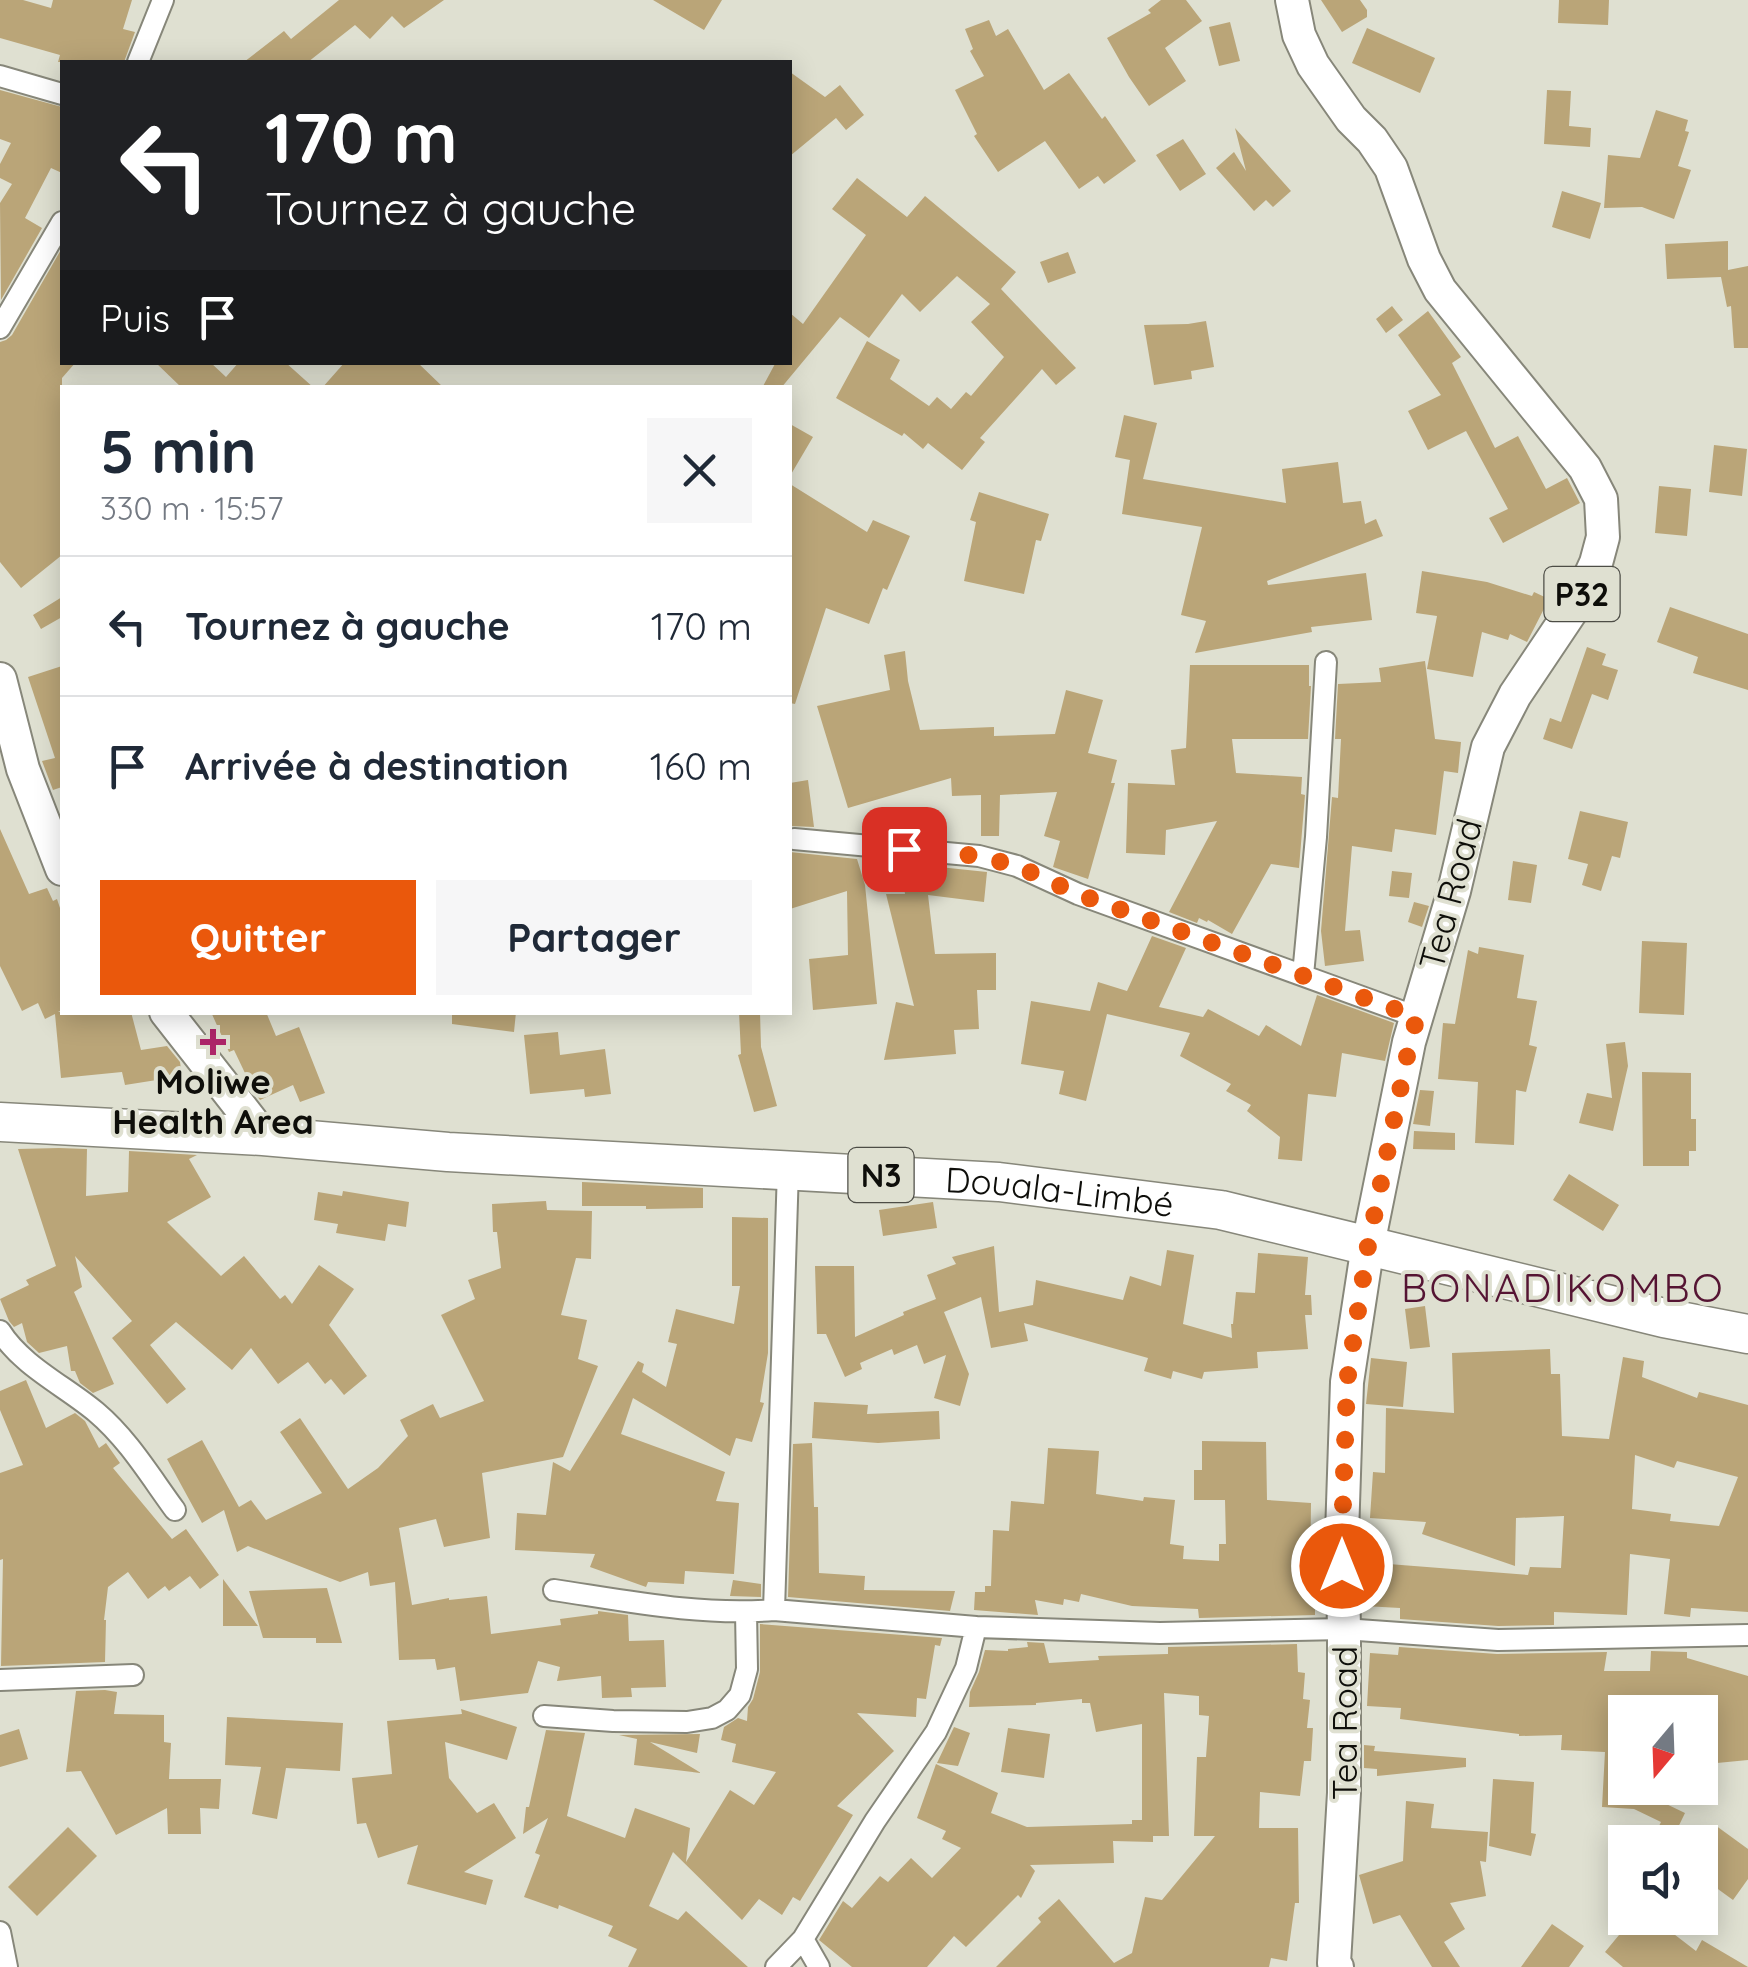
<!DOCTYPE html>
<html lang="fr">
<head>
<meta charset="utf-8">
<style>
	body { margin:0; font-family:Quicksand,sans-serif; background:#f6f6f7; color:#1f2937; height:100vh; display:flex; flex-direction:column; font-size:38px; white-space:nowrap }
	* { box-sizing:border-box; margin:0 }
	p { font-size:32px; color:#747a83 }
	.icon { flex:none; width:55px; height:55px; fill:none; stroke:currentColor; stroke-width:2; stroke-linecap:round; stroke-linejoin:round }
	.map { position:relative; flex:1; overflow:hidden }
	.drawer { position:absolute; left:60px; top:385px; width:732px; height:630px; display:flex; flex-direction:column; background:#fff; border-radius:0px; box-shadow:0 5px 25px #0003 }
	.drawer>* { flex:none }
	.hud { position:absolute; left:60px; top:60px; width:732px; height:305px; border-radius:0px; box-shadow:0 5px 25px #0003; background:#202124; color:#fff; overflow:hidden }
	.needle { width:65px; rotate:199deg }
	.buttons { position:absolute; left:1608px; top:1695px; display:grid; gap:20px }
	.buttons a { display:grid; place-items:center; width:110px; height:110px; border-radius:0px; background:#fff; box-shadow:0 5px 25px #0003; font-size:50px }
	.pin { position:absolute; display:grid; place-items:center; width:85px; height:85px; color:#fff; margin:-42px; border-radius:20px; box-shadow:0 5px 15px #0006 }
	.me { position:absolute; width:110px; margin:-55px; rotate:0deg; stroke-linejoin:round; filter:drop-shadow(0 0 8px #0008) }
	.turn { display:flex; align-items:center; gap:35px; height:210px; padding:0 40px; font-size:45px }
	.turn .icon { width:130px; height:130px; stroke-width:2.5 }
	.turn b { display:block; font-size:70px; line-height:85px }
	.then { display:flex; align-items:center; height:95px; padding:0 40px; background:#0003; gap:20px; font-size:38px }
	.round { display:grid; place-items:center; flex:none; width:105px; height:105px; border-radius:0px; background:#f6f6f7 }
	.summary { display:flex; align-items:center; justify-content:space-between; height:170px; padding:0 40px }
	h1 { font-size:60px; font-weight:800; line-height:75px }
	.button { display:flex; gap:20px; margin-top:auto; padding:20px 40px }
	.button a { flex:1; height:115px; border-radius:0px; background:#ea580c; color:#fff; font-size:40px; font-weight:800; line-height:115px; text-align:center }
	.button a+a { background:#f6f6f7; color:#1f2937 }
	ul { padding:0; list-style:none }
	li { display:flex; align-items:center; gap:30px; height:140px; padding:0 40px; border-top:2px solid #e0e1e3 }
	li div { flex:1 }
	li b { display:block; font-size:38px }
	li em { font-style:normal }
	.map>svg:first-child { display:block }
	.building { fill:#baa578; fill-rule:evenodd }
	.lines { fill:none; stroke-linecap:round; stroke-linejoin:round }
	.street-casing { stroke:#87877a; stroke-width:24 }
	.primary-casing { stroke:#87877a; stroke-width:36 }
	.highway-casing { stroke:#87877a; stroke-width:41 }
	.street { stroke:#fff; stroke-width:20 }
	.primary { stroke:#fff; stroke-width:32 }
	.highway { stroke:#fff; stroke-width:38 }
	.route { stroke:#ea580c; stroke-width:18; stroke-dasharray:0 32.4 }
	.poi-dot { fill:#ad2569; stroke:#dfe0d1; stroke-width:4 }
	.labels { text-anchor:middle; dominant-baseline:central; stroke-width:8; stroke-linejoin:round; paint-order:stroke }
	.shield { fill:#dfe0d1; stroke:#4d4d46; stroke-width:2.5 }
	.shield-label { font-size:32px; font-weight:bold; fill:#0e0e0a }
	.street-label { font-size:35px; fill:#0e0e0a; stroke:#dfe0d1 }
	.poi-label { font-size:35px; font-weight:bold; fill:#0e0e0a; stroke:#dfe0d1 }
	.quarter-label { font-size:40px; letter-spacing:2.5px; fill:#551433; stroke:#dfe0d1 }
</style>
</head>
<body>
<div class="map">
<svg width="1748" height="1967" viewBox="0 0 1748 1967">
	<rect width="100%" height="100%" fill="#dfe0d1"/>
	<path class="building" d="M0 0H23L51 8 53 0H132L123 29 135 32 124 62H58L60 55 0 38Z
		M339 0H444L404 28 392 16 370 39 355 25 308 62H244L284 31 291 39Z
		M653 0H722L704 30Z
		M1161 0H1186L1202 21 1165 48 1186 81 1149 106 1129 77 1107 38 1151 13 1148 10Z
		M1321 0H1360L1367 10V17L1342 32Z
		M1559 0H1609L1608 25 1558 23Z
		M989 20 996 36 1008 29 1044 90 1069 73 1102 119 1105 116 1136 161 1104 184 1098 176 1079 189 1045 141 998 172 974 136 977 134 955 90 984 76 970 51 973 49 965 29Z
		M1230 22 1240 61 1219 66 1209 27Z
		M1367 28 1435 58 1420 93 1352 63Z
		M790 72 825 97 840 85 864 115 846 130 836 118 790 156Z
		M0 90 62 107V173L51 168 25 218 42 228 1 300 0 203 12 184 0 178V164L11 143 0 139Z
		M1547 90 1571 91 1569 126 1591 128 1590 147 1544 144Z
		M1656 110 1688 120 1685 131 1689 132 1678 166 1691 170 1674 219 1642 207 1604 208 1608 155 1640 158Z
		M1235 128 1291 191 1273 207 1266 200 1254 211 1216 168 1234 152 1246 171Z
		M1183 139 1206 174 1180 191 1156 155Z
		M857 178 907 217 925 196 1016 272 1001 289 1076 368 1056 385 1042 369 980 438 985 442 962 470 928 443 923 449 904 433 902 436 836 398 867 341 900 360 890 379 929 406 937 397 951 409 966 392 971 396 1004 357 971 322 990 304 957 276 920 312 902 294 869 338 840 317 781 388H762L776 362H790V313L803 324 866 235 832 209Z
		M1562 191 1601 203 1590 239 1552 227Z
		M1728 241V270L1748 266V348H1734L1731 306 1727 307 1721 277 1667 279 1665 244Z
		M62 248V362H76L62 378V555L21 588 0 562V342L6 340 12 335Z
		M1068 252 1076 273 1048 283 1040 262Z
		M1392 306 1403 320 1386 333 1376 319Z
		M1428 311 1461 357 1452 363 1495 448 1518 436 1546 489 1567 478 1580 503 1503 543 1489 518 1508 509 1466 431 1428 450 1408 411 1441 395 1398 335Z
		M1206 321 1214 367 1191 371 1192 379 1154 385 1144 325 1188 324Z
		M155 362H210L226 377 239 362H285L314 388H182Z
		M345 362H417L444 388H322Z
		M1124 415 1157 423 1143 479 1286 503 1282 469 1338 462 1343 503 1361 501 1365 524 1376 519 1383 536 1267 581 1268 585 1366 573 1372 620 1311 627 1312 632 1195 653 1206 621 1181 615 1202 527 1122 514 1130 460 1115 457Z
		M790 424 813 437 790 476Z
		M1714 445 1747 449 1742 496 1709 492Z
		M790 484 867 532 873 520 910 536 887 590 883 588 869 624 826 608 795 704 790 703Z
		M1659 486 1691 489 1687 536 1655 533Z
		M979 492 1049 514 1041 541 1036 540 1024 594 964 581 976 522 970 520Z
		M1422 571 1487 582 1532 596 1534 592 1549 599 1527 642 1510 634 1508 640 1482 632 1473 677 1427 669 1437 616 1416 613Z
		M62 597V617L41 629 33 615Z
		M1670 607 1748 634V690L1693 673 1698 657 1657 642Z
		M1587 647 1606 654 1602 665 1618 670 1608 700 1592 694 1572 749 1543 739 1550 718 1561 722Z
		M905 651 908 681 920 730 994 727V736L1055 734 1066 690 1103 700 1088 753 1117 760 1111 783H1115L1088 879 1053 867 1060 841 1044 836 1057 792 1000 795 999 836H981V795L952 796 951 778 848 808 817 706 890 690 884 655Z
		M1425 661 1435 739 1461 742 1458 773 1444 771 1436 835 1395 829 1392 852 1352 846 1345 931 1360 930 1364 961 1325 966 1321 931 1332 797 1338 798 1341 739H1335L1338 684 1381 682 1379 668Z
		M1190 665H1309V686H1311L1308 739H1232L1236 773 1302 777 1301 794 1305 795 1299 868 1271 864 1232 934 1208 920 1207 922 1199 918 1197 923 1169 912 1217 821 1166 830 1165 855 1126 853 1128 783 1175 785 1171 750 1186 748Z
		M62 666V771L60 772 62 787 53 790 42 761 55 758 28 677Z
		M808 780 814 827 790 826V783Z
		M1580 811 1628 822 1620 858 1612 856 1601 891 1582 885 1588 864 1568 859Z
		M0 829 29 894 47 888 53 901 57 899 62 914V1010L58 1012H131L141 1050 167 1046 180 1062 182 1076 125 1085 122 1072 61 1078 55 1014 45 1019 38 1003 22 1011 0 966Z
		M790 852 857 859 865 885 877 1004 813 1010 809 959 848 955 847 891 790 909Z
		M1513 861 1537 865 1531 903 1508 900Z
		M901 863 987 872 984 902 928 895 935 954 996 953V990H977L979 1029 954 1030 956 1054 884 1060 896 1002 914 1006 886 894H905Z
		M1392 871 1412 873 1409 898 1389 896Z
		M1414 902 1429 906 1422 927 1408 922Z
		M1152 936 1186 948 1159 1007 1203 1017 1208 1009 1259 1036 1266 1025 1301 1046 1317 995 1394 1023 1385 1061 1342 1053 1336 1097 1308 1094 1302 1161 1278 1159 1280 1137 1247 1111 1251 1105 1226 1091 1231 1084 1180 1056 1190 1033 1107 1014 1086 1101 1059 1094 1064 1071 1021 1064 1031 1001 1090 1011 1098 982 1127 991Z
		M1642 941 1687 943 1684 1015 1639 1013Z
		M1479 947 1524 955 1517 998 1537 1001 1529 1045 1537 1047 1526 1092 1516 1090 1514 1145 1475 1143 1478 1082 1438 1079 1443 1023 1455 1024 1468 950 1478 954Z
		M211 1012H266L276 1036 299 1027 325 1093 300 1102 293 1085 260 1100 254 1092 234 1050 229 1052Z
		M452 1012H516L514 1032 452 1024Z
		M739 1012H760L761 1047 777 1106 754 1112 738 1055 741 1054Z
		M558 1032 560 1055 605 1049 611 1094 585 1097 584 1089 530 1094 524 1035Z
		M1625 1042 1628 1066 1613 1131 1579 1123 1587 1093 1612 1098 1606 1044Z
		M1642 1072 1691 1073V1119H1696V1151H1689V1166H1643Z
		M1420 1090 1434 1091 1430 1126 1413 1124Z
		M1414 1131 1455 1133V1150L1413 1149Z
		M59 1148 87 1149 86 1196 128 1192 129 1151 197 1155 189 1159 211 1197 167 1222 221 1276 244 1256 280 1299 285 1295 292 1304 319 1265 354 1289 329 1325 367 1376 344 1395 331 1379 325 1384 308 1362 278 1384 251 1348 232 1370 176 1322 150 1345 186 1389 167 1404 112 1338 132 1321 75 1256 82 1287 74 1292 114 1384 93 1393 80 1383 75 1371H71L67 1346 39 1353 27 1342 22 1323 14 1327 9 1321 0 1299 29 1285 26 1280 56 1266 18 1149Z
		M1569 1174 1619 1205 1603 1231 1553 1200Z
		M582 1182 703 1188V1208L646 1209V1206H582Z
		M343 1191 409 1202 406 1227 388 1224 385 1241 336 1233 338 1224 314 1220 318 1192 342 1196Z
		M546 1201 547 1210 592 1211 591 1259 576 1258 561 1315 587 1320 578 1359 598 1366 563 1457 482 1473 490 1538 444 1547 436 1519 399 1528 412 1605 449 1598V1600L487 1596 491 1634 561 1625 560 1619 598 1614V1611L628 1615 629 1641 664 1640 666 1687 631 1688 632 1697 602 1698 601 1676 557 1681 560 1667 538 1661 528 1693 460 1701 455 1667 437 1670 435 1659 399 1660 395 1582 370 1586 368 1572 340 1582 248 1546 237 1552 224 1510 202 1523 167 1459 202 1440 239 1507 251 1500 266 1520 322 1493 280 1432 300 1418 348 1489 378 1468 408 1436 400 1420 433 1404 440 1418 484 1401 441 1315 475 1299 468 1280 501 1268 497 1232H493L492 1204Z
		M933 1202 937 1228 883 1236 879 1210Z
		M732 1217 768 1218V1353L760 1402 764 1403 752 1442 736 1438 730 1456 633 1398 621 1434 725 1472 716 1501 739 1503 734 1574 685 1571 684 1584 648 1582 646 1587 590 1567 595 1554 515 1550 517 1513 546 1515 553 1462 570 1471 638 1361 644 1364 642 1372 666 1387 677 1344 668 1342 676 1309 734 1324 740 1286H732Z
		M994 1246 999 1312 1033 1305 1036 1280 1123 1300 1130 1276 1161 1286 1167 1250 1194 1255 1183 1324 1232 1338 1231 1324H1233L1236 1292 1255 1293 1258 1253 1308 1257 1305 1295H1311L1312 1315H1305L1308 1349 1257 1352 1258 1368 1204 1372 1202 1379 1173 1371 1171 1379 1144 1371 1148 1358 1024 1323 1028 1341 991 1348 981 1297 944 1312 969 1374 960 1406 934 1398 946 1355 924 1364 917 1345 894 1355 892 1349 860 1363 862 1369 845 1377 826 1334H817L815 1266H854L855 1337 904 1315 903 1312 936 1299 927 1275 956 1264 952 1257Z
		M1425 1306 1430 1347 1410 1349 1405 1309Z
		M1550 1349 1551 1374H1560L1562 1436 1609 1439 1623 1357 1644 1361 1642 1377 1697 1398 1699 1392 1748 1405V1612L1691 1608 1690 1617 1664 1614 1670 1559 1630 1554 1627 1615 1554 1612V1625L1498 1626 1400 1619V1608L1364 1606 1363 1562 1528 1575 1530 1567 1561 1568 1564 1516 1516 1518 1515 1566 1422 1534 1426 1522 1370 1518 1373 1472 1385 1473 1386 1408 1454 1413 1452 1353ZM1635 1455 1674 1468 1677 1461 1738 1477 1719 1526 1670 1521 1671 1514 1632 1509Z
		M1371 1358 1407 1362 1403 1407 1366 1404Z
		M26 1380 46 1428 75 1413 85 1421 99 1448 106 1443 120 1463 113 1468 172 1539 186 1529 219 1575 200 1589 190 1576 169 1591 165 1586 148 1599 128 1572 108 1587 104 1620H106L105 1662 1 1666 3 1559 0 1560V1473L23 1465 0 1410V1391Z
		M814 1402 868 1405 867 1414 939 1411 940 1439 878 1443 812 1438Z
		M1202 1441 1266 1442 1267 1500 1311 1503 1310 1589H1315V1615L1199 1618 1198 1609 1132 1606 1081 1594 1079 1602 1064 1599 1063 1605 1035 1600 1038 1615 974 1610 975 1592H985V1586H991L993 1530 1009 1531 1011 1501 1044 1504 1048 1448 1099 1451 1096 1494 1143 1501 1144 1497 1175 1500 1170 1544 1184 1546 1183 1559 1219 1561V1544H1226L1225 1500H1194V1470H1202Z
		M812 1443 814 1507H818L819 1573 865 1576 864 1590 955 1591 950 1611 788 1597 793 1444Z
		M223 1579 258 1626H223Z
		M733 1580 761 1584V1597L730 1596Z
		M327 1588 342 1643H316V1638H263L249 1591Z
		M760 1624 942 1638 940 1646 935 1645 926 1699 917 1698 916 1717 857 1713 894 1751 837 1806 853 1815 800 1901 793 1897 782 1915 759 1899 742 1920 673 1852 649 1906 678 1920 686 1911 748 1967H628L637 1949 608 1936 613 1926 559 1905 558 1909 524 1897 540 1855 535 1853 548 1818 523 1834 526 1807H529L546 1730 585 1733 567 1816 625 1838 635 1808 690 1828 686 1862 730 1790 754 1805 776 1772 732 1762 736 1744 721 1740 724 1727 738 1718 747 1721 748 1707 753 1699 760 1672Z
		M1027 1642 1044 1643 1049 1663 1099 1660 1098 1656 1168 1654V1647L1297 1644 1298 1672 1305 1673 1303 1699 1310 1700 1307 1728H1313L1311 1761H1304L1300 1796 1260 1792 1259 1828H1298L1299 1903H1295L1287 1961 1271 1958 1269 1967H996L1041 1922 1038 1918 1059 1899 1114 1963 1132 1953 1145 1897 1162 1900 1215 1836H1194L1197 1757H1206L1209 1716 1199 1715V1696L1164 1693 1169 1836H1153V1842L1113 1841 1114 1863 1030 1865 1035 1871 1021 1898 1018 1895 966 1947 954 1936 927 1967H852L819 1940 843 1901 852 1908 880 1876 888 1882 911 1858 932 1878 961 1848 942 1839 946 1831 917 1818 936 1764 998 1793 991 1813 1027 1827 1132 1824V1820H1142V1724L1096 1732 1090 1703H1082V1699L1036 1703V1705L969 1707 970 1692 979 1672 985 1650 1008 1651V1649L1028 1647Z
		M1399 1647 1497 1654 1607 1652 1604 1671H1650L1651 1651 1687 1652V1658L1748 1676V1760L1717 1763 1715 1745H1700V1712H1693V1709L1636 1707V1712H1625V1788H1633L1685 1813 1671 1842H1651L1661 1822 1634 1809 1602 1807 1605 1752 1561 1750 1562 1735 1519 1736V1734L1400 1719 1401 1708 1367 1706 1370 1653 1398 1655Z
		M105 1690 117 1692 114 1714 164 1715V1742L171 1743 169 1779H221L219 1809 200 1808 201 1834H168L167 1808 116 1835 81 1771 66 1772 76 1691Z
		M461 1709 517 1727 507 1760 445 1742 449 1778 477 1813 494 1803 516 1838 464 1872 493 1880 486 1905 407 1884 418 1845 378 1858 366 1823 357 1824 352 1778 392 1774 387 1721 462 1714Z
		M227 1717 343 1723 340 1771 286 1768 277 1819 252 1814 261 1767 225 1765Z
		M954 1727 970 1733 958 1766 937 1763Z
		M1008 1728 1050 1734 1044 1778 1001 1772Z
		M19 1729 28 1759 0 1767V1735Z
		M700 1734 697 1753 650 1742 701 1773 634 1765 637 1739 619 1735Z
		M1364 1745 1375 1746 1374 1751 1466 1758V1767L1377 1776V1769L1364 1768Z
		M1493 1779 1534 1782 1531 1833 1536 1834 1531 1856 1489 1846Z
		M1406 1801 1434 1804 1431 1828 1488 1832 1486 1862 1480 1861 1486 1896 1450 1903 1465 1929 1444 1942 1460 1967H1432L1400 1915 1373 1924 1359 1875 1403 1861Z
		M1715 1825 1748 1849V1879L1733 1900 1700 1876V1846Z
		M68 1827 97 1856 37 1916 8 1887Z
		M1633 1918H1653L1696 1951 1702 1940 1748 1967H1623L1605 1952Z
		M1552 1924 1584 1946 1569 1967H1521Z"/>
	<g class="lines">
		<defs>
			<path id="street" d="M138 62 163 0
				M0 76 62 94
				M0 328 62 222
				M794 839 979 856 1017 866 1078 894 1417 1017
				M1303 975 1316 837 1326 662
				M0 1331C22 1366 65 1386 96 1412 128 1439 150 1476 175 1510
				M554 1590C627 1601 700 1616 774 1610L976 1627
				M774 1610 788 1169
				M0 1680 133 1675
				M544 1716 613 1721 687 1722 712 1718 727 1710 740 1695 747 1669 746 1612
				M0 1932 7 1967
				M803 1939 819 1967
				M776 1967 803 1939 875 1821 936 1732 966 1668 976 1627 1160 1633 1344 1629 1498 1640 1748 1635"/>
			<path id="primary" d="M1292 0 1299 35 1313 65 1351 119 1372 140 1391 168 1424 259 1440 290 1585 468 1601 499 1603 537 1596 563 1580 598 1515 695 1488 747 1454 891 1409 1042 1368 1245 1347 1382 1342 1535 1344 1629V1793L1334 1963 1337 1967
				M0 679 23 769 62 869
				M166 1012 263 1136"/>
			<g id="highway">
				<path id="s1" d="M0 1122 263 1136 448 1152 999 1182 1221 1210 1664 1318 1748 1334"/>
			</g>
		</defs>
		<use href="#street" class="street-casing"/>
		<use href="#primary" class="primary-casing"/>
		<use href="#highway" class="highway-casing"/>
		<use href="#street" class="street"/>
		<use href="#primary" class="primary"/>
		<use href="#highway" class="highway"/>
	</g>
	<g class="lines">
		<path class="route" d="M904 849 978 856 1017 866 1078 894 1417 1017 1410 1042 1368 1246 1347 1382 1342 1535V1566"/>
	</g>
	<path class="poi-dot" d="M208 1027h10v10h10v10h-10v10h-10v-10h-10v-10h10z"/>
	<g class="labels">
		<g class="shield">
			<rect x="1544.5" y="567" width="75" height="54" rx="8"/>
			<rect x="848.5" y="1148" width="65" height="54" rx="8"/>
		</g>
		<g class="shield-label">
			<text x="1582" y="594">P32</text>
			<text x="881" y="1175">N3</text>
		</g>
		<g class="street-label">
			<text transform="translate(1450 894) rotate(-75)">Tea Road</text>
			<text stroke="none"><textPath href="#s1" startOffset="1062">Douala-Limbé</textPath></text>
			<text transform="translate(1344 1723) rotate(-90)">Tea Road</text>
		</g>
		<g class="poi-label">
			<text x="213" y="1081">Moliwe<tspan x="213" dy="40">Health Area</tspan></text>
		</g>
		<g class="quarter-label">
			<text x="1563" y="1287">BONADIKOMBO</text>
		</g>
	</g>
</svg>
<div class="buttons">
<a><svg class="needle" viewBox="-14 -14 28 28"><path d="M0-13l5 13h-10z" fill="#e53935"/><path d="M0 13l5-13h-10z" fill="#747a83"/></svg></a>
<a><svg class="icon" aria-label="sound" viewBox="0 0 24 24"><path d="M4 9h4l5-4v14l-5-4H4zM17 9q2 3 0 6"/></svg></a>
</div>
<div class="pin" style="left:904px;top:849px;background:#d93025"><svg class="icon" aria-label="arrive" viewBox="0 0 24 24"><path d="M6 21V4h12l-3 4 3 4H6"/></svg></div>
<svg class="me" style="left:1342px;top:1566px" viewBox="-20 -20 40 40"><circle r="17" fill="#ea580c" stroke="#fff" stroke-width="3"/><path d="M0-11L8 9 0 5-8 9z" fill="#fff"/></svg>
<div class="hud">
<div class="turn"><svg class="icon" aria-label="left" viewBox="0 0 24 24"><path d="M17 20v-9H6M10 6l-5 5 5 5"/></svg><div><b>170 m</b>Tournez à gauche</div></div>
<div class="then">Puis<svg class="icon" aria-label="arrive" viewBox="0 0 24 24"><path d="M6 21V4h12l-3 4 3 4H6"/></svg></div>
</div>
<section class="drawer">
<div class="summary"><div><h1>5 min</h1><p>330 m · 15:57</p></div><a class="round"><svg class="icon" aria-label="close" viewBox="0 0 24 24"><path d="M6 6l12 12M18 6L6 18"/></svg></a></div>
<ul>
<li><svg class="icon" aria-label="left" viewBox="0 0 24 24"><path d="M17 20v-9H6M10 6l-5 5 5 5"/></svg><div><b>Tournez à gauche</b></div><em>170 m</em></li>
<li><svg class="icon" aria-label="arrive" viewBox="0 0 24 24"><path d="M6 21V4h12l-3 4 3 4H6"/></svg><div><b>Arrivée à destination</b></div><em>160 m</em></li>
</ul>
<div class="button"><a>Quitter</a><a>Partager</a></div>
</section>
</div>
</body>
</html>
